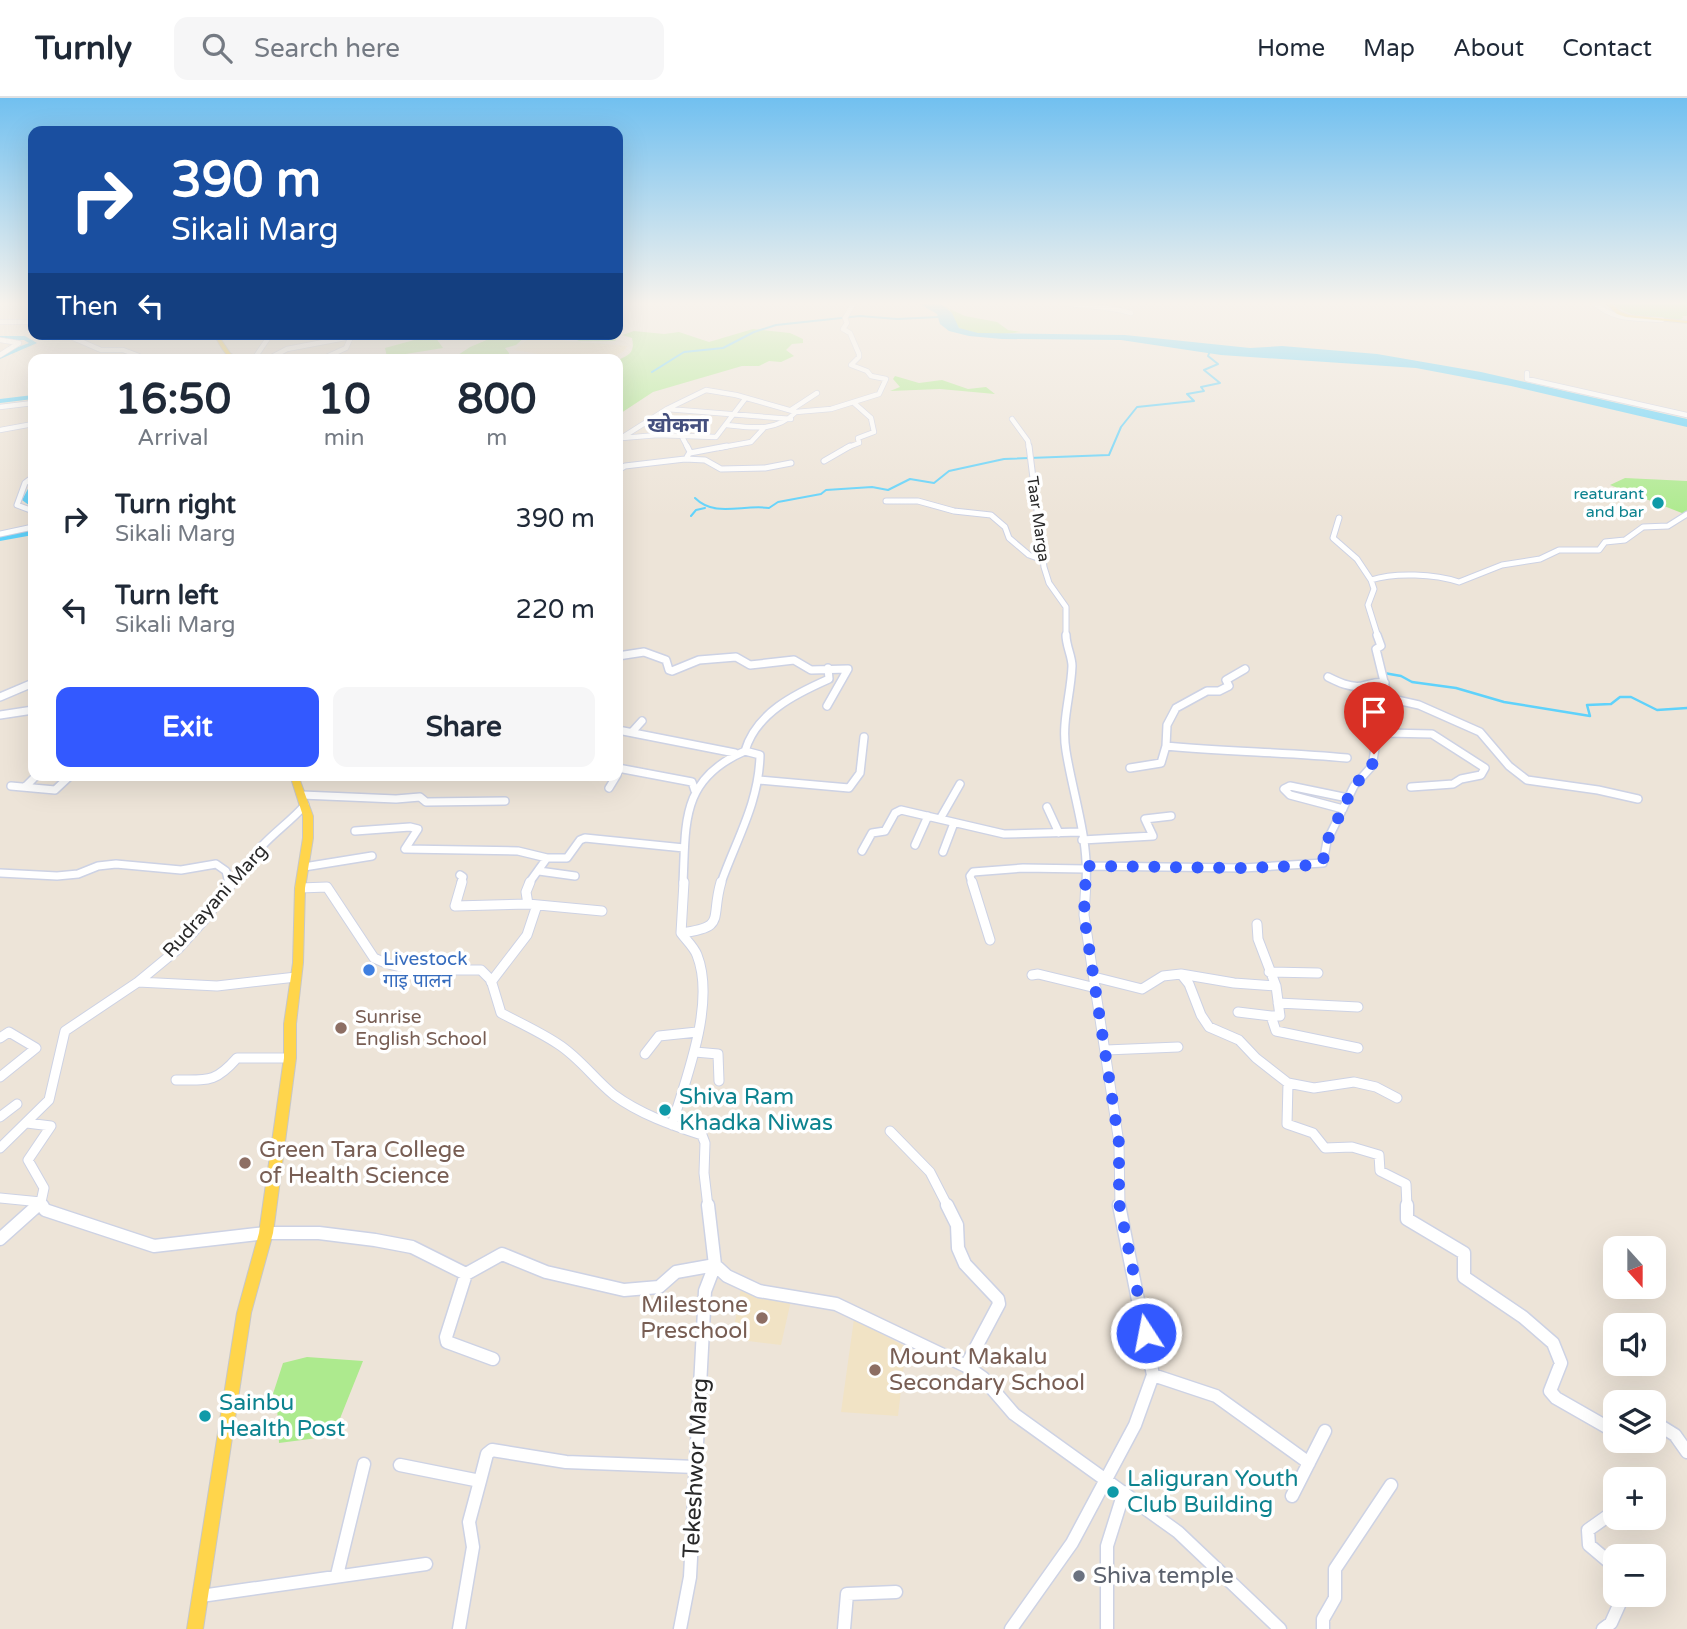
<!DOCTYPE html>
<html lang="en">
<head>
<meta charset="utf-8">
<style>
	body { margin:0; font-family:"Varela Round","Noto Sans Devanagari",sans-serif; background:#f6f6f7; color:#1f2937; height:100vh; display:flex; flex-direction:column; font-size:26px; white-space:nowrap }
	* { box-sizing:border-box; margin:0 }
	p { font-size:23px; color:#747a83 }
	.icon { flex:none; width:38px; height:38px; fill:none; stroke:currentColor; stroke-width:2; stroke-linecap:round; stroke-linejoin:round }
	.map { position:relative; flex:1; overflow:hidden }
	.drawer { position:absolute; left:28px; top:256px; width:595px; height:427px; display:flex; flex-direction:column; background:#fff; border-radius:14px; box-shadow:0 7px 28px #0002 }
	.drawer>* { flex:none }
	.guide { position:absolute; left:28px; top:28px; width:595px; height:214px; border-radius:14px; box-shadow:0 7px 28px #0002; background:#1a4fa0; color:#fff; overflow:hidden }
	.needle { width:46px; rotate:159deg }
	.tools { position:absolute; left:1603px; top:1138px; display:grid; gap:14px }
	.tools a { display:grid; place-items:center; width:63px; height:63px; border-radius:14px; background:#fff; box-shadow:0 7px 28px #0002; font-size:35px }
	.pin { position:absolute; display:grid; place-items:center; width:60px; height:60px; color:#fff; margin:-72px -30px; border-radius:50% 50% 50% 0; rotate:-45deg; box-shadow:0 0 7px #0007 }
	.pin .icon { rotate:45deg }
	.me { position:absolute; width:77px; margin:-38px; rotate:349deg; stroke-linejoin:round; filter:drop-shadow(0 0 5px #0008) }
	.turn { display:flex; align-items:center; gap:24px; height:147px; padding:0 28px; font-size:32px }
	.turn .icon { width:91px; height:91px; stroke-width:2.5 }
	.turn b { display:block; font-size:49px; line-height:60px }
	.then { display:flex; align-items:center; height:66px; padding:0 28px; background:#0003; gap:14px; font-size:26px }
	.eta { display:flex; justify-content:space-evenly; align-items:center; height:119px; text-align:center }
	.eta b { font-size:42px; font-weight:700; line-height:49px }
	.primary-button { display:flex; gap:14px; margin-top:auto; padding:14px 28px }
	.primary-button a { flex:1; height:80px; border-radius:14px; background:#3359ff; color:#fff; font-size:28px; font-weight:700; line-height:80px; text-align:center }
	.primary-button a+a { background:#f6f6f7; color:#1f2937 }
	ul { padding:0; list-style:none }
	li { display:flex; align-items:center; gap:21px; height:91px; padding:0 28px }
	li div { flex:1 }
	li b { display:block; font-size:26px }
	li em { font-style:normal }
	header { display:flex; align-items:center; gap:42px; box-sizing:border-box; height:98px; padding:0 35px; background:#fff; border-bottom:2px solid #e0e1e3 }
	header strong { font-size:33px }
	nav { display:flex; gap:38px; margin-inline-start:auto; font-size:24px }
	.search { width:490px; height:63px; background:#f6f6f7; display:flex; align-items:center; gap:18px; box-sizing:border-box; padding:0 24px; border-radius:14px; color:#747a83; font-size:26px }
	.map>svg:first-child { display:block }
	.education { fill:#f1e3c5 }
	.green { fill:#adea8e }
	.water { fill:#5fd2fb }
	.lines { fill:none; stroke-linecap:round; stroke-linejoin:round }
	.stream-far1 { stroke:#5fd2fb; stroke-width:2 }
	.stream { stroke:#5fd2fb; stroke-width:2.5 }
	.river { fill:#5fd2fb; fill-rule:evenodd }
	.minor-far4-casing { stroke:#cdd2e4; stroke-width:6 }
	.minor-far3-casing { stroke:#cdd2e4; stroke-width:7 }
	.minor-far2-casing { stroke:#cdd2e4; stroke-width:10 }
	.minor-far1-casing { stroke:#cdd2e4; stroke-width:11 }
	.minor-casing { stroke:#cdd2e4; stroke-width:15 }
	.major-casing { stroke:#c7c7c7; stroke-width:2 }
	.minor-far4 { stroke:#fff; stroke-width:4.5 }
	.minor-far3 { stroke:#fff; stroke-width:5 }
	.minor-far2 { stroke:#fff; stroke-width:7 }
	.minor-far1 { stroke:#fff; stroke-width:9 }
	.minor { stroke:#fff; stroke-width:12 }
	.major { fill:#ffd54b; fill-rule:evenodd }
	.route { stroke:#3359ff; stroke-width:12; stroke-dasharray:0 21.6 }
	.culture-dot { fill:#0f9aa8; stroke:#fff; stroke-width:2.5 }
	.shop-dot { fill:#3f7fe0; stroke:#fff; stroke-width:2.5 }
	.education-dot { fill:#8d6e63; stroke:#fff; stroke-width:2.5 }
	.worship-dot { fill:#6b7280; stroke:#fff; stroke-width:2.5 }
	.labels { text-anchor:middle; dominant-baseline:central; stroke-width:7; stroke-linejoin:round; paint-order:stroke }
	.far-culture-label { font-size:16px; fill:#0d838f; stroke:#fff; text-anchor:end }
	.far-street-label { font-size:16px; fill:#292929; stroke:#fff }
	.street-label { font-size:19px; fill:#292929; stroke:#fff }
	.shop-label { font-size:19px; fill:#366cbe; stroke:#fff; text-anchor:start }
	.education-label { font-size:19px; fill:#785e54; stroke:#fff; text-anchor:start }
	.far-district-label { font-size:21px; font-weight:bold; fill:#444f7e; stroke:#fff }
	.near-culture-label { font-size:23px; fill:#0d838f; stroke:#fff; text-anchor:start }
	.near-education-label { font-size:23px; fill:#785e54; stroke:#fff; text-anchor:start }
	.near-street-label { font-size:23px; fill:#292929; stroke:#fff }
	.near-worship-label { font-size:23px; fill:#5b616d; stroke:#fff; text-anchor:start }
</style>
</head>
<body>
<header>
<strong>Turnly</strong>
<div class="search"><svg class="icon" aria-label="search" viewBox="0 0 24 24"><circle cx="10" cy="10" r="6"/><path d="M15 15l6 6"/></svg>Search here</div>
<nav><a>Home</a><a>Map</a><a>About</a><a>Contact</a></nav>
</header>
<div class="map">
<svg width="1687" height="1531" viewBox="0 0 1687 1531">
	<rect width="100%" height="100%" fill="#ede4d8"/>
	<path class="education" d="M532 238 576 244 628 248 623 254 609 261H547L551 258 514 252Z
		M742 1185 792 1198 781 1247 732 1241Z
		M854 1221 906 1249 898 1318 841 1314Z"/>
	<path class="green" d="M1611 205H1687V218H1682L1683 220 1679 222C1653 220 1632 221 1611 205Z
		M939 206 965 218 997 224 1008 232 1021 234C1004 236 970 241 957 228 953 224 952 218 950 212Z
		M753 231 790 235 803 241V245L792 246 786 252 794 258 781 264 769 263 759 268H742L653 294 618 317V262C630 257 635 254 632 240L622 237 634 233 664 236 679 234 709 244Z
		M423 236H433L443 250 387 259 385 250 414 242 415 237Z
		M501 236 619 238 615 243H579L566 237 526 238 516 247 505 250 509 255 508 261H452L470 249Z
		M895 278 919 285 942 282 968 291 986 289 995 296 940 291 890 293 900 289 893 281Z
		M1625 380 1687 383V417L1610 387Z
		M307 1259 363 1263 333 1338 279 1345 277 1308 271 1302 283 1265Z"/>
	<path class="water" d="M918 205H938L945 209 952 215 959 230 978 235 1125 237 1250 250 1282 248 1377 256 1481 274 1687 321V329L1511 288 1416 270 1221 257 1121 242 1002 241 969 238 949 233 940 226 937 216Z"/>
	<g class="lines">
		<path class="stream-far1" d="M652 274 684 254 723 250 754 234 776 227 860 218 897 221 939 219
			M695 400C715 420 743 406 769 410L778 404 821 396 826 392 872 389 888 392 910 381 934 385 949 373 1004 361 1109 357 1121 329 1137 309 1194 303 1187 296 1204 293 1201 289 1220 285 1204 272 1218 266 1208 258 1210 253
			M691 418 696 412 705 410"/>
		<path class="stream" d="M1384 575 1401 578 1412 584 1456 590 1504 604 1590 618 1587 607 1611 606 1620 599H1631L1657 612 1687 610"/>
		<path class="river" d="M0 238H25L37 245 0 261V256L29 245 24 242H0Z
			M33 297V301L0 305V301Z
			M33 386V410L22 402 29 389Z
			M33 431V437L0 443V437Z"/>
		<defs>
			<path id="minor-far4" d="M1064 205C1088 209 1108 208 1131 215
				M1594 205C1615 223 1635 220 1662 222
				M0 224H33
				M64 236 101 252H123L139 258 138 261
				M0 242 19 245 0 257
				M254 261 271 236
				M268 261 287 251 366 236
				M322 261 346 250 351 239
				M1527 275V281L1687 317
				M0 309 33 305
				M667 311 706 292 736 297 796 314
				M791 312 817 295
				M1012 321 1028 343 1029 350
				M727 327C753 330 776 334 796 314L831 311 879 296 886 281 871 278 867 273 851 267 859 259V256L850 235 843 231 847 225 845 220 854 205
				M0 332 33 326
				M681 337 688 350
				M622 340 658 337 716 339 745 301
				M618 342 667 311 791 321
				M718 350 751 344 764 330
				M846 350 859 345 858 340 874 334 871 320 854 305"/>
			<path id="minor-far3" d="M687 348 690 354 687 359
				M1029 348 1044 469 1049 485 1066 509V539
				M690 355 727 348
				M824 363 850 348
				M618 372 625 368 685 361 705 362 721 371 765 370 791 365
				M33 379 25 385 17 407 33 413
				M886 403H918L954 413 991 417 1005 429 1009 440 1029 457 1043 462
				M1339 420 1333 440 1357 461 1371 482 1374 491 1368 507 1378 539
				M0 436 33 429
				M1371 482C1395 474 1435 476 1459 484L1502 467 1540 461 1559 452H1599L1605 444 1625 442 1643 429 1668 428 1687 416"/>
			<path id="minor-far2" d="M1066 537C1066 548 1072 558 1072 568 1071 597 1061 624 1066 653 1073 697 1089 741 1086 785
				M618 558 644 554 666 562 669 572 672 573 699 562 736 559 750 567 794 562 811 572 848 571 827 608
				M1245 571 1226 582 1229 588 1219 593H1207L1176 610 1167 627 1166 648C1226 654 1287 654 1347 660
				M1328 579C1338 584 1350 590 1362 588 1372 586 1375 583 1385 585
				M0 599 33 585
				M1388 600 1419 607 1480 634 1509 668 1527 682 1598 692 1638 701
				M0 617 33 612
				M618 632 735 655
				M632 634 642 623
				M1387 635 1432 636 1485 670 1481 677 1461 681 1453 686 1411 689
				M618 670 692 684 695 693
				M1130 670 1161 665 1166 648
				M759 682 849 690 860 675 864 639
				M11 688 55 692 71 677
				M25 689 37 677
				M609 690 617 677
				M302 697 396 701 420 699 426 704 505 703
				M1047 709 1059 735
				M1343 711 1290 697 1284 691 1290 688 1348 700
				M940 721 960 686
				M355 733 410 729 418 731 405 751 518 753 547 760 529 785
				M1082 742 1153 738 1145 721 1171 718
				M915 747 928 718
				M862 753 872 735 885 733 895 715 901 712 1004 736 1080 734
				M943 754 954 725
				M547 760H567L580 742 585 740 684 750
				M1087 768 1243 770 1323 765 1327 743 1354 688 1372 668 1376 645 1391 630 1376 610 1379 604 1388 600 1376 551 1381 548 1377 537
				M304 769 372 758
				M539 773 575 778
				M0 775 57 778 78 776 98 768 116 766 181 772 216 766 226 773 229 785
				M460 777 463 779 461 785
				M230 785C249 772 249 762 263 747 276 733 292 722 305 707
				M683 785C686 725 680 681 745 653 756 615 795 596 829 581L828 570
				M721 785C736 742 759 705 760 657L745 653
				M972 785 970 778 973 774 1023 770 1086 771"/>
			<path id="minor-far1" d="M462 784 455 808 528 806
				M530 784 526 794 528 806 602 813
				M972 784 990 842
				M1086 784 1084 817 1119 1045 1120 1109
				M300 790 327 789 374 860C408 877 444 871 481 872L491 882 501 915C520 925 540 934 558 946 580 960 594 981 614 997 640 1016 671 1027 702 1037L705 1045 704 1075 708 1109
				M1257 826 1258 841 1276 888 1280 918H1271L1276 933 1358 950
				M681 835 684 784
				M1269 874 1318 875
				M1181 876 1189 886 1201 917 1209 929 1239 942 1256 960 1288 985 1314 990 1354 984 1376 989 1397 1000
				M1032 877 1038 876 1096 890
				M1094 879 1142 891 1163 878 1181 876 1234 885 1276 888
				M138 884 217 888 296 879
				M491 884 527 837 537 807
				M1278 905 1358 909
				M1238 914 1271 918
				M0 940 9 934 36 950 0 979
				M1106 952 1178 949
				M695 954 718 956 719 983
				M645 956 659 938 697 934
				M176 982C208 982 215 985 237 960H290
				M1288 985 1287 1026 1313 1035 1325 1050 1352 1049 1379 1057 1380 1073 1406 1086 1407 1109
				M0 1019 17 1006
				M27 1025 51 1028 28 1062 44 1090 41 1104 43 1109
				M672 1027C686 980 716 905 697 857 694 849 686 842 681 835 727 829 710 822 721 784
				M890 1033 930 1074 948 1109
				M0 1050 49 1002 65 933 138 884 178 851 205 821 233 784
				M0 1100 41 1104
				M36 1109 41 1104"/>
			<path id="minor" d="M42 1107 45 1112 154 1148 266 1135H319L375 1142 412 1149 466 1176 502 1156 546 1174 624 1192 659 1189 676 1174 715 1167
				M708 1107 715 1167 727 1178 759 1193 836 1206 966 1268 983 1280 1014 1316 1178 1434 1280 1531
				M947 1107 957 1127 958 1150 965 1166 998 1201 999 1206 966 1268
				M1407 1107V1121L1464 1155V1179L1523 1219 1553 1245 1561 1265 1550 1293 1556 1300 1612 1332 1615 1331
				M0 1141 38 1107
				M466 1176 446 1239 447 1244 493 1261
				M1153 1277 1216 1298 1309 1365
				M1654 1324 1675 1337 1687 1354
				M400 1367 480 1383 469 1424 473 1449 459 1531
				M480 1383 487 1356 492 1352 566 1364 696 1369
				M1292 1398 1325 1333
				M1612 1415 1588 1432 1589 1447 1615 1469
				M337 1477 364 1366
				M201 1498 426 1466
				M680 1531 690 1479 705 1193 715 1167
				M844 1531 847 1496 896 1494
				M1011 1531 1072 1445 1135 1327 1153 1277 1119 1107
				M1107 1531V1448L1124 1394
				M1323 1531V1521L1335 1500V1471L1391 1387
				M1603 1531 1611 1525 1624 1496"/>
			<path id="major" d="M1606 205H1611L1621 214 1629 217 1687 223V225L1626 219 1617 216Z
				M217 236H221L220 240 230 255 238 261C226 261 222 250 216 240Z
				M290 677H298L313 718V740L305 790 303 865 296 926V960L273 1135 251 1215 203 1531H187L237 1215 259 1135 284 960V926L293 865 295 790 303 740V718Z"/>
		</defs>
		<use href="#minor-far4" class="minor-far4-casing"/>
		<use href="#minor-far3" class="minor-far3-casing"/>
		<use href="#minor-far2" class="minor-far2-casing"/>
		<use href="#minor-far1" class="minor-far1-casing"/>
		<use href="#minor" class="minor-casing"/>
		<use href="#major" class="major-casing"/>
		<use href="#minor-far4" class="minor-far4"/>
		<use href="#minor-far3" class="minor-far3"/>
		<use href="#minor-far2" class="minor-far2"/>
		<use href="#minor-far1" class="minor-far1"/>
		<use href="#minor" class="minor"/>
		<use href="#major" class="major"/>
	</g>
	<linearGradient id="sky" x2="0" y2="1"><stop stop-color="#71c0f0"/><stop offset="0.49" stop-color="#f7f3ed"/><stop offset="1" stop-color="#f7f3ed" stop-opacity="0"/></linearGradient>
	<rect width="1687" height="419" fill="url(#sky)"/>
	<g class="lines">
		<path class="route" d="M1146 1235 1119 1105V1045L1084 817 1086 771 1087 768 1243 770 1319 767 1325 758 1327 743 1354 688 1372 668 1374 656"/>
	</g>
	<g class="culture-dot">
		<circle cx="1658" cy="405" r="7"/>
		<circle cx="665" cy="1012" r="7"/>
		<circle cx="205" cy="1318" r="7"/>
		<circle cx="1113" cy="1394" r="7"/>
	</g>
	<circle class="shop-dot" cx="369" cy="872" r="7"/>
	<g class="education-dot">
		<circle cx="341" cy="930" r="7"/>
		<circle cx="245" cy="1065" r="7"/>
		<circle cx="762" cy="1220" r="7"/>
		<circle cx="875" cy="1272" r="7"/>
	</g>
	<circle class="worship-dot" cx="1079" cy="1478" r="7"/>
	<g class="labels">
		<g class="far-culture-label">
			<text x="1644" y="396">reaturant<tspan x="1644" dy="18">and bar</tspan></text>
		</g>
		<g class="far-street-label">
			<text transform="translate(1038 421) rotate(82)">Taar Marga</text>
		</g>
		<g class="street-label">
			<text transform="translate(215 803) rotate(-48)">Rudrayani Marg</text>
		</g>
		<g class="shop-label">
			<text x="383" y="861">Livestock<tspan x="383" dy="22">गाइ पालन</tspan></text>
		</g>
		<g class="education-label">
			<text x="355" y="919">Sunrise<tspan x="355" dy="22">English School</tspan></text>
		</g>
		<g class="far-district-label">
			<text x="678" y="327">खोकना</text>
		</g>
		<g class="near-culture-label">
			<text x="679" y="999">Shiva Ram<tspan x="679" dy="26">Khadka Niwas</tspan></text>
			<text x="219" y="1305">Sainbu<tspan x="219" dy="26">Health Post</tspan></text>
			<text x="1127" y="1381">Laliguran Youth<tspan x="1127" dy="26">Club Building</tspan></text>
		</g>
		<g class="near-education-label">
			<text x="259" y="1052">Green Tara College<tspan x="259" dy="26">of Health Science</tspan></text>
			<text x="748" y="1207" text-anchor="end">Milestone<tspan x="748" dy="26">Preschool</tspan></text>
			<text x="889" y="1259">Mount Makalu<tspan x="889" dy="26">Secondary School</tspan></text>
		</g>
		<g class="near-street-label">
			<text transform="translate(696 1370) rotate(-87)">Tekeshwor Marg</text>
		</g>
		<g class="near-worship-label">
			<text x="1093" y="1478">Shiva temple</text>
		</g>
	</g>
</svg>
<div class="tools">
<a><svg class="needle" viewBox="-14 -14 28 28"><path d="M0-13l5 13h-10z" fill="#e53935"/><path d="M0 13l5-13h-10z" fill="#747a83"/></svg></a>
<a><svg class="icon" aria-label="sound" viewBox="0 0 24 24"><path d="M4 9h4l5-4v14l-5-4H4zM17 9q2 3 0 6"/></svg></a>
<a><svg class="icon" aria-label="layers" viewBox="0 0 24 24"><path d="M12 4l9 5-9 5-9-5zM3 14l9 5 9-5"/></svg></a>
<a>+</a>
<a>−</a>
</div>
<div class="pin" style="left:1374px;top:656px;background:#d93025"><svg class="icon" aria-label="arrive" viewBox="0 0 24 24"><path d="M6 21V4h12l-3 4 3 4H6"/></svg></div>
<svg class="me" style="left:1146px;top:1235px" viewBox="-20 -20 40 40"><circle r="17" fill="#3359ff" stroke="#fff" stroke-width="3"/><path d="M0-11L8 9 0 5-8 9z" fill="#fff"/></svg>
<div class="guide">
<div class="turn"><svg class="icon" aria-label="right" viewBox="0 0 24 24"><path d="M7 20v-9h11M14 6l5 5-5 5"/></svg><div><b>390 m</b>Sikali Marg</div></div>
<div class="then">Then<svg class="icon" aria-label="left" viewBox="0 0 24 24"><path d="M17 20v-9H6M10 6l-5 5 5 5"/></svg></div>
</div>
<section class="drawer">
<div class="eta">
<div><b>16:50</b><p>Arrival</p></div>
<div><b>10</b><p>min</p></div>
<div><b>800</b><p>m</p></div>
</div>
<ul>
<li><svg class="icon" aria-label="right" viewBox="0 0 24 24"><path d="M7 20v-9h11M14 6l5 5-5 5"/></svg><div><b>Turn right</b><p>Sikali Marg</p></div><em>390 m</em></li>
<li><svg class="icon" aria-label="left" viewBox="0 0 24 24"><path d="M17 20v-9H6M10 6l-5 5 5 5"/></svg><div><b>Turn left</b><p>Sikali Marg</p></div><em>220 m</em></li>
</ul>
<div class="primary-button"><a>Exit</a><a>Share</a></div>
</section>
</div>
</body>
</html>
